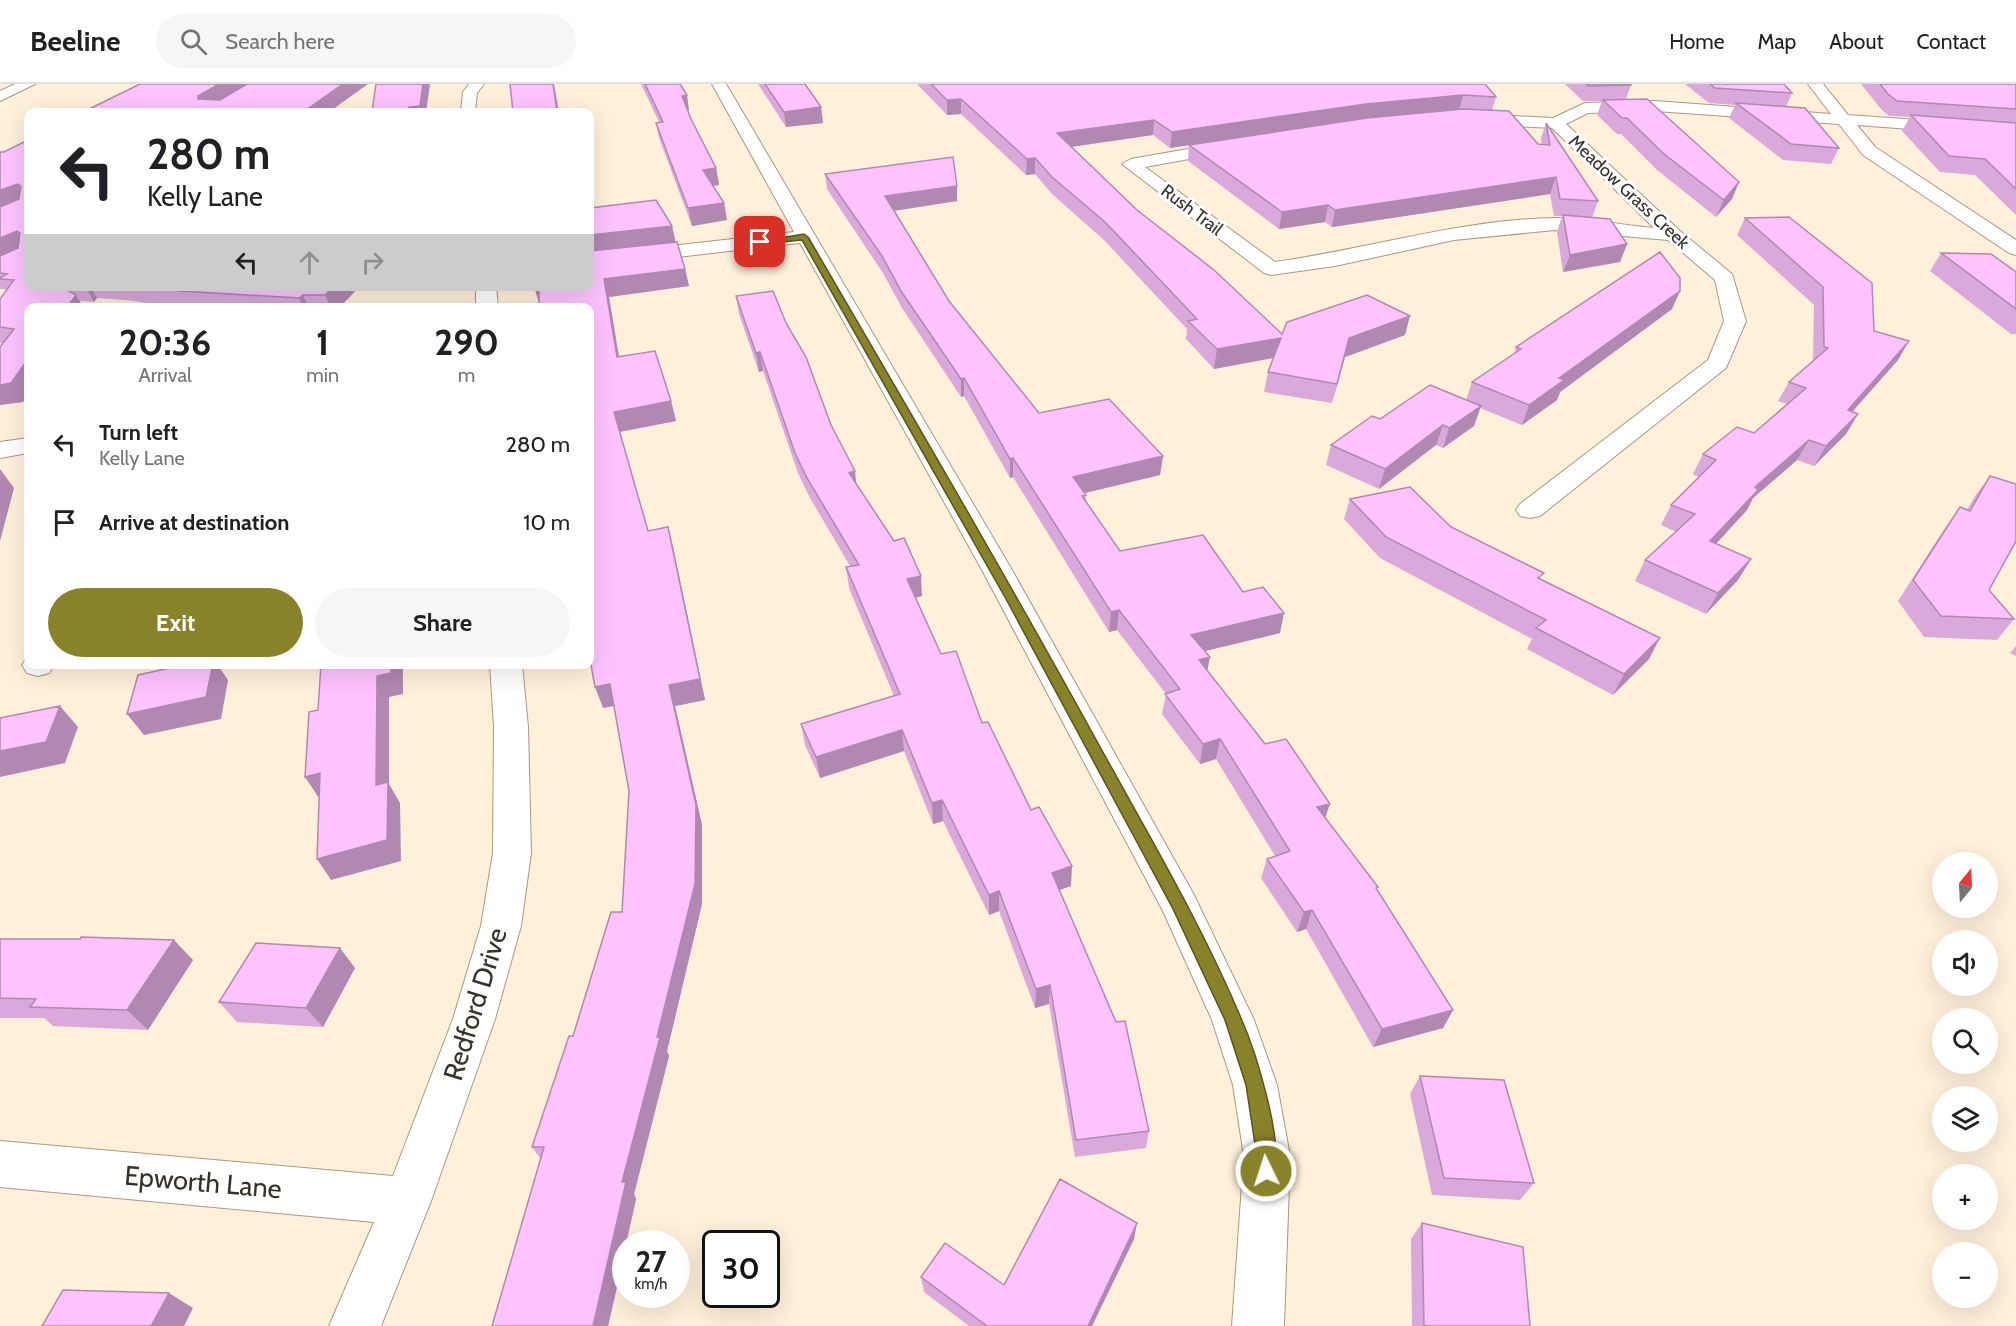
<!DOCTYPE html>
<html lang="en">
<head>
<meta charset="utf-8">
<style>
	body { margin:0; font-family:Cabin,sans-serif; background:#f6f6f6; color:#202124; height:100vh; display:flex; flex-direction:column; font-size:22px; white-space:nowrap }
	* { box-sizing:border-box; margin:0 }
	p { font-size:20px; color:#757577 }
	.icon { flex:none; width:33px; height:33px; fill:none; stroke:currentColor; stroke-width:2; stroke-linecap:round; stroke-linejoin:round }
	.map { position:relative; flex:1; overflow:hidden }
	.sheet { position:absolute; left:24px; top:219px; width:570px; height:366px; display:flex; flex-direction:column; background:#fff; border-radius:12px; box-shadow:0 6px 24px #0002 }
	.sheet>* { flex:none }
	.hud { position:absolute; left:24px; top:24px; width:570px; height:183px; border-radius:12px; box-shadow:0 6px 24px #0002; background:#fff; color:#202124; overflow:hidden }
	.needle { width:39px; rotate:18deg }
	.controls { position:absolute; left:1932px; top:768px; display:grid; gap:12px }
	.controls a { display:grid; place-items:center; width:66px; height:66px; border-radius:50%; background:#fff; box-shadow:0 6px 24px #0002; font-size:30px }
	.speed { position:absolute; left:612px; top:1146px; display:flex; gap:12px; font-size:30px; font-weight:700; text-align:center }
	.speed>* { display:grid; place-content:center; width:78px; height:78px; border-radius:50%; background:#fff; box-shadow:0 6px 24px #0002; line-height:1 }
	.speed small { font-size:15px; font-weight:400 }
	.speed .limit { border:3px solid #111; border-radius:9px; background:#fff; color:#111 }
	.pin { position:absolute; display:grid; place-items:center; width:51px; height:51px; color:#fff; margin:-26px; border-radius:12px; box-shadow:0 3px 9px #0006 }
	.me { position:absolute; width:66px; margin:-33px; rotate:356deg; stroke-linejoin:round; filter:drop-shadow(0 0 4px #0008) }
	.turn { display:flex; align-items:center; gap:21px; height:126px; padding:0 24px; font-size:27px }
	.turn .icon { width:78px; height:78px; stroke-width:2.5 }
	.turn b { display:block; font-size:42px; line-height:51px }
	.lanes { display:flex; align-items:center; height:57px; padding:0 24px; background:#0003; justify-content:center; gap:30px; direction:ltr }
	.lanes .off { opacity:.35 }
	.eta { display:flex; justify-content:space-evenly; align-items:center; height:102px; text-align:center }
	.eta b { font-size:36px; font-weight:700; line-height:42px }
	.primary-button { display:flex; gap:12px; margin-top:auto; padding:12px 24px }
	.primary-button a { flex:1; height:69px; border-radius:36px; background:#88822a; color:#fff; font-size:24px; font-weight:700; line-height:69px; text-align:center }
	.primary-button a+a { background:#f6f6f6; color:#202124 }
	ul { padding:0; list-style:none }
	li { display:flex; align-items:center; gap:18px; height:78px; padding:0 24px }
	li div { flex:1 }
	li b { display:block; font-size:22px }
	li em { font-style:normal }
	header { display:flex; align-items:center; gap:36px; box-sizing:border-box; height:84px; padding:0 30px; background:#fff; border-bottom:2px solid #e0e0e0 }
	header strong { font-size:28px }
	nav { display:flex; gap:33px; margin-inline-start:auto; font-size:21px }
	.search { width:420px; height:54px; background:#f6f6f6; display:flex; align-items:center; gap:15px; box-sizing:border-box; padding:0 21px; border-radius:33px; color:#757577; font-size:22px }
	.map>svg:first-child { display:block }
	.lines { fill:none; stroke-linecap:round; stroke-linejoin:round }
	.minor-casing { stroke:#a69984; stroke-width:2 }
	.minor { fill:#fff; fill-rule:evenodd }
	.wall { fill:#daa8db }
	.shaded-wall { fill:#b188b2 }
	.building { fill:#fdc3ff; stroke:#b188b2; stroke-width:1.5 }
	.route { fill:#88822a; stroke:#58541b; stroke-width:1.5 }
	.labels { text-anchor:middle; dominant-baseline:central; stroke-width:6; stroke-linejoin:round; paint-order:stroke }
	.far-street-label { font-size:18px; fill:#373129; stroke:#fff }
	.near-street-label { font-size:27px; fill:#373129; stroke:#fff }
</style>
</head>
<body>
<header>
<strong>Beeline</strong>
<div class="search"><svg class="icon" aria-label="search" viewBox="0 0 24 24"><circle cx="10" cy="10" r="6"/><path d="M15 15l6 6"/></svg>Search here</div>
<nav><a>Home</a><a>Map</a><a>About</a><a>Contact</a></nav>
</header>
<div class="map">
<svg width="2016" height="1242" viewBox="0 0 2016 1242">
	<rect width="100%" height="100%" fill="#fff0da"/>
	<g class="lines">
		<defs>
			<path id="minor" d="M15 0H35L0 17V7Z
				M469 0H484L477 9 475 28H461L463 8Z
				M712 0H726L1012 486 1194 811 1254 936 1277 1001 1290 1072 1284 1242H1232L1244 1072 1233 1001 1212 936 1163 827 982 486 800 159 590 183V171L794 148Z
				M1808 0H1823L1848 31 2016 43V53L1857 41 1875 63 2016 156V171L2009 169 1863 71 1839 40 1655 27 1588 29 1566 40 1680 147 1732 190 1746 237 1726 284 1540 432 1530 434 1520 432 1516 426 1520 420 1708 276 1724 237 1715 196 1668 156 1555 146 1454 156 1335 182 1271 191 1264 189 1122 80 1131 75 1233 57 1239 58 1241 62 1239 66 1145 83 1275 178C1368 165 1460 136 1554 134 1587 134 1622 141 1654 144L1552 44 1474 40 1466 35 1474 30 1553 34 1585 19 1655 17 1831 30Z
				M476 202H496L498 224H476Z
				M28 354V369L0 374V358Z
				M28 572V580H55L49 589 38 592 27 589 22 581Z
				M490 580H522L528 643 531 769 521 842 495 935 431 1117 381 1242H329L374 1138 0 1103V1057L393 1092 453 935 481 842 493 769 494 643Z"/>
		</defs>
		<use href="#minor" class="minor-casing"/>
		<use href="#minor" class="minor"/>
	</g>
	<path class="wall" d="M641 0H680L689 26 688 27 691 35 716 84 719 101 713 102 724 119 727 136 692 142 659 54 656 39 659 38Z
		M758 0H805L821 23 823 39 786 43Z
		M917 0H1485L1496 13 1492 26 1538 60H1542L1541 54 1546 39 1598 117 1592 134 1627 160 1620 178 1563 188 1557 148 1562 132H1554L1550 110 1332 143 1325 138 1279 145 1188 77 1189 61 1203 59 1170 64 1153 51 1071 63 1137 126 1282 250 1405 251 1345 273 1332 319 1264 308 1268 288 1273 274 1214 285 1186 255 1187 245 1104 156 1052 110 1035 90 1026 91 961 30 947 31Z
		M1565 0H1630L1631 1 1626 15 1739 98 1732 115 1716 133 1657 86 1621 50H1617L1597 31 1602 17H1583Z
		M1685 0H1784L1792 9 1786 23 1839 64 1831 80 1783 76 1729 34 1735 21 1709 19Z
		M1861 0H2016V131L1975 91 1940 88 1902 47 1910 33 1889 32 1881 25Z
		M28 56V202H360L339 224H184L125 216 97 214 94 218 80 217 28 224V311L23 318 0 321V263L3 259H0V215L6 207 5 205H0V68H4Z
		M825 90 957 117 894 127 949 217 1039 329 1163 372 1160 391 1085 409 1086 411V417L1120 467 1243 508 1280 549 1205 567 1207 587 1325 733 1377 806 1453 926 1443 944 1373 963 1306 845 1297 848 1261 794 1267 775 1275 772 1216 675 1200 680 1162 630 1166 610 1117 546 1109 548 1013 393 1010 394 964 312 961 313 902 224 883 189 827 105Z
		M1745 134 1874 247 1898 276 1852 328 1858 330 1846 350 1814 382 1797 376 1753 414 1747 426 1716 460 1751 475 1738 496 1706 530 1635 497 1645 476 1676 448 1661 441 1671 421 1699 393 1693 390 1703 370 1754 349 1787 320 1778 317 1789 298 1813 276 1814 221 1737 151Z
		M672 142 675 158 685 185 689 202 609 213 619 272 671 317 676 337 619 348 648 447 673 463 705 616 675 622 702 741V820L667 967 669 972 634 1110 636 1115 626 1160V1164L608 1242H492L541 1075 532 1063 573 952 622 828 629 707 614 622 603 624 590 224 539 218 534 202H590Z
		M1941 169 2016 188V250H2011L1930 187Z
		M1680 207 1672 225 1560 308 1557 316 1522 341 1480 324 1474 342 1443 364 1436 361 1379 405 1326 381 1331 361 1380 335 1466 316 1472 298 1514 270 1516 263Z
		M736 212 786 239 857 400 922 512 916 514 941 570 1031 726 1071 802 1059 806 1149 1047 1146 1064 1075 1073 1049 920 1035 924 999 827 989 831 943 737 933 740 904 667 820 694 805 661 801 640 894 612 849 504 846 483 850 482 810 414 798 389 763 287 759 288 739 230Z
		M1990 392 2016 400V459L1989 506 2014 535 1997 556 1924 553 1898 517 1945 444 1960 423 1967 426 1975 412Z
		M1350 415 1451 443 1541 495 1649 575 1613 611 1527 565 1532 555 1380 474 1344 435Z
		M2016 562V572L2010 569Z
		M0 855 193 876 148 946 53 942 44 934H0Z
		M355 884 323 943 237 938 219 918Z
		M1420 992 1534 1099 1520 1116 1432 1111 1410 1010Z
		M1422 1139 1530 1242H1412L1411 1155Z
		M1134 1155 1092 1242H969L924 1208 921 1193 1004 1201Z"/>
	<path class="shaded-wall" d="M219 0H250L205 26 198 15V12Z
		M343 0H368L329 28H303Z
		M423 0H430L426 28H409V23Z
		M553 0H554L559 28H557Z
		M687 11 689 26 685 27 682 12Z
		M1463 11 1459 26 1363 35 1170 64 1172 48 1366 20Z
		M961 15V30L947 31V16Z
		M821 23 823 39 786 43 784 28Z
		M1154 36 1153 51 1056 65 1057 49Z
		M1035 74V90L1026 91 1027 75Z
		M716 84 719 101 706 102 703 86Z
		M1556 93 1550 110 1332 143 1335 126Z
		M1739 98 1732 115 1716 133 1724 116Z
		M18 100 27 116 0 126V106Z
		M957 102V117L886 128 885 112Z
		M724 119 727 136 692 142 688 124Z
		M1328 121 1325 138 1279 145 1282 128Z
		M672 142 676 159 590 171V151Z
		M17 147 27 164 0 176V154Z
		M1627 160 1620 178 1563 188 1570 171Z
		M685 185 689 202 609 213 622 292 617 273 604 195Z
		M85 202H90L97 214 94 218Z
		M335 202H360L339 224H331L325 211Z
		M534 202H540L539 219Z
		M1680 207 1672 225 1560 308 1557 316 1522 341 1529 321 1559 294Z
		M76 211 84 224H67Z
		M303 211 309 224H303L299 214Z
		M1410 232 1405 251 1345 273 1332 319 1349 254Z
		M1281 254 1277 273 1214 285 1217 265Z
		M1909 257 1898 276 1836 346 1848 326Z
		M760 268 763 287 759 288 756 269Z
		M28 275V311L23 318 0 321V301Z
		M964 294V312L961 313V295Z
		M671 317 676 337 619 348 614 328Z
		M1481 322 1474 342 1443 364 1449 344Z
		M1858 330 1846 350 1814 382 1826 362Z
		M1443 341 1436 361 1379 405 1385 385Z
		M1809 356 1797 376 1753 414 1747 426 1699 478 1710 457 1755 403Z
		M1163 372 1160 391 1072 412 1073 393Z
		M1013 374V393L1010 394V375Z
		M0 385 14 404 0 457Z
		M855 387 857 407 849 389Z
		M668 443 673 463 705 616 675 622 702 741V820L667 967 669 972 634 1110 636 1115 626 1160V1164L608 1242H593L622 1098 657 953 669 601Z
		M1751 475 1738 496 1706 530 1718 509Z
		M921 492 922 512 908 515 907 495Z
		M1119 526 1117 546 1109 548 1111 528Z
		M1284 529 1280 549 1188 571 1191 551Z
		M1660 554 1649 575 1613 611 1624 590Z
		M1210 573 1206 593 1199 576Z
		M213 580H217L228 596 221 635 144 651 127 630Z
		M391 580H403V610L389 613V700L400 719 401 777 331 796 317 775 377 592Z
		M610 600 618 621 603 624 595 603Z
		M60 622 78 643 65 679 0 693V667Z
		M902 646 904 667 820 694 816 673Z
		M1220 655 1216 675 1200 680 1203 660Z
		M320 689 319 714 305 693Z
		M942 716 943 737 933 740 932 719Z
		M1330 720 1323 740 1317 723Z
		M1072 782 1071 802 1051 809 1052 789Z
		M999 807V827L989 831V811Z
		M1312 826 1306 845 1297 848 1304 828Z
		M174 856 193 876 148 946 127 926Z
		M340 864 355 884 323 943 306 924Z
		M1050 901 1049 920 1035 924 1036 905Z
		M1453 926 1443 944 1373 963 1382 945Z
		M1137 1139 1134 1155 1092 1242H1088Z
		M169 1209 193 1224 184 1242H151Z"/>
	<path class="building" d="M140 0H219L198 12V15L220 16 247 0H343L303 28H83Z
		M376 0H423L420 22 409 23V28H372Z
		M510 0H553L557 28H513Z
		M645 0H680L687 11 682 12 691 35 716 84 703 86 724 119 688 124 656 39 663 38Z
		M765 0H805L821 23 784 28Z
		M931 0H1485L1496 13 1463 11 1366 20 1172 48 1154 36 1057 49 1137 126 1214 186 1282 250 1287 238 1367 211 1410 232 1349 254 1337 300 1268 288 1281 254 1217 265 1188 237 1197 235 1105 138 1052 93 1035 74 1027 75 961 15 947 16Z
		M1586 0H1630L1631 1 1588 2Z
		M1710 0H1784L1792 9 1715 4Z
		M1880 0H2016V25L1897 17 1888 10Z
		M1647 15 1739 98 1724 116 1664 70 1627 34H1622L1603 16Z
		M1736 19 1805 24 1839 64 1791 60Z
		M1463 25 1509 27 1538 60 1550 61 1546 39 1598 117 1560 115 1556 93 1335 126 1328 121 1282 128 1189 61 1367 34Z
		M1911 31 2016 39V105L1985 75 1949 72Z
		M28 56V202H60L76 211 67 224H28V275L11 299 0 301V263L14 245 0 243V215L14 196 0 195V194L7 190 0 189V172L18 164 20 149 17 147 0 154V123L19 115 21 102 18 100 0 106V68H4Z
		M953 73 957 102 885 112 949 217 1039 329 1109 315 1163 372 1073 393 1086 411 1082 412 1120 467 1203 451 1243 508 1263 503 1284 529 1191 551 1210 573 1199 576 1265 660 1286 655 1330 720 1317 723 1378 803 1376 804 1453 926 1382 945 1312 826 1304 828 1267 775 1290 767 1220 655 1203 660 1165 610 1180 605 1119 526 1111 528 1013 374 1010 375 964 294 961 295 901 207 882 172 825 90Z
		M656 116 672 142 590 151V124Z
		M1563 131 1610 135 1627 160 1570 171Z
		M1789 133 1872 199 1874 247 1909 257 1848 326 1858 330 1826 362 1809 356 1755 403 1758 406 1710 457 1751 475 1718 509 1645 476 1695 430 1671 421 1716 376 1703 370 1737 343 1754 349 1806 304 1789 298 1828 264 1824 263 1823 203 1745 134Z
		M677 158 685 185 604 195 617 273 655 267 671 317 614 328 648 447 668 443 700 595 669 601 696 721 695 800 657 953H660L622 1098H626L593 1242H492L544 1063H532L569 952H573L611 828H622L629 707 610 600 595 603 590 576V224H539V202H590V167Z
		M1660 168 1680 194V207L1559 294 1564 296 1529 321 1472 298 1521 265 1516 263Z
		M1941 169 1991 170 2016 188V225Z
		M148 202H335L325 211H303L299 214 180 207Z
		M773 207 786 239 806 273 831 341 855 387 849 389 894 457 904 454 921 492 907 495 941 570 956 567 982 639 988 638 1031 726 1039 723 1072 782 1052 789 1116 938 1125 937 1149 1047 1076 1056 1050 901 1036 905 999 807 989 811 942 716 932 719 902 646 816 673 801 640 900 610 846 483 859 481 807 394 795 369 760 268 756 269 736 212Z
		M1430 301 1481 322 1449 344 1443 341 1385 385 1331 361 1372 332 1380 335Z
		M1990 392 2016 400V457L1989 506 2014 535 1941 532 1913 496 1960 423 1970 427Z
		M1410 403 1451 443 1544 489 1538 494 1660 554 1624 590 1536 544 1546 536 1386 453 1350 415Z
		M188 580H213L206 613 127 630 138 591Z
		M321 580H391V589L377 592 376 701 388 698 387 756 317 775 320 689 305 693 309 628 318 626Z
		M60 622 46 658 0 667V634Z
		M81 853 174 856 127 926 30 923 36 915 0 914V855H80Z
		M256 859 340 864 306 924 219 918Z
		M1420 992 1504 996 1534 1099 1444 1094Z
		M1060 1095 1137 1139 1088 1242H987L921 1193 945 1159 1004 1201Z
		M1422 1139 1523 1163 1530 1242H1424Z
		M63 1206 169 1209 151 1242H42Z"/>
	<path class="route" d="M804 150 808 153C906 321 1005 490 1099 661 1148 750 1201 839 1241 934 1255 966 1286 1062 1273 1093L1266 1096 1260 1093 1246 1001 1225 936 1173 825 1006 515 802 156 760 160 756 158Z"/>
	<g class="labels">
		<g class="far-street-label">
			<text transform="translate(1629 108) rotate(43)">Meadow Grass Creek</text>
			<text transform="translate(1192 126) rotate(37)">Rush Trail</text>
		</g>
		<g class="near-street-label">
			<text transform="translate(475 920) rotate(-73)">Redford Drive</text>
			<text transform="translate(203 1098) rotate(5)">Epworth Lane</text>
		</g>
	</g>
</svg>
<div class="controls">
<a><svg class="needle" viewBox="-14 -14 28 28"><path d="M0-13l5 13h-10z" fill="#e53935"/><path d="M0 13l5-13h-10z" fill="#757577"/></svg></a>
<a><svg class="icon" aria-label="sound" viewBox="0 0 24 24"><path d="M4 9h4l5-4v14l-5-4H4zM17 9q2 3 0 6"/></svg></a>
<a><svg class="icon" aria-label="search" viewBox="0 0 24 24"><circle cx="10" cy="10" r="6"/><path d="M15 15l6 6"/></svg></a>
<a><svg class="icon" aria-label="layers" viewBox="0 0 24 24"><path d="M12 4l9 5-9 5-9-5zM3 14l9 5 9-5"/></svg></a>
<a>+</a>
<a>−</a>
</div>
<div class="speed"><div>27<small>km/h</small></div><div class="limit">30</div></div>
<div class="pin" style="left:760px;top:158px;background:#d93025"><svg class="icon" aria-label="arrive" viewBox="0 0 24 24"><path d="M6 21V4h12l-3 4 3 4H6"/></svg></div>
<svg class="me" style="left:1266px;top:1087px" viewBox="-20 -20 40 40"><circle r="17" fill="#88822a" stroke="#fff" stroke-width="3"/><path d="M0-11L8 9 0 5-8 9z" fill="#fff"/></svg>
<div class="hud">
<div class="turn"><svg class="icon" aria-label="left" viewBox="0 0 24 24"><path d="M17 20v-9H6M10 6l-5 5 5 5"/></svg><div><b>280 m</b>Kelly Lane</div></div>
<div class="lanes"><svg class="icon" aria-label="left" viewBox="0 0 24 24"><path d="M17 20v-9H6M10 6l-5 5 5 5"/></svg><svg class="icon off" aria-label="ahead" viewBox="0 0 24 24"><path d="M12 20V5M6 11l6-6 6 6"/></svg><svg class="icon off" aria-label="right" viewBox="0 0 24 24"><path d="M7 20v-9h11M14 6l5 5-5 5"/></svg></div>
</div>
<section class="sheet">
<div class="eta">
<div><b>20:36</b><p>Arrival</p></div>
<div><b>1</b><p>min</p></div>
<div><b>290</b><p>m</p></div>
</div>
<ul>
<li><svg class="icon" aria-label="left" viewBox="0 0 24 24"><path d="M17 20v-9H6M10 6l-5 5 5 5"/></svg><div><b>Turn left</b><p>Kelly Lane</p></div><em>280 m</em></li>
<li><svg class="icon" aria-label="arrive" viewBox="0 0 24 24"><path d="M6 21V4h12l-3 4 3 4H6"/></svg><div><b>Arrive at destination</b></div><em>10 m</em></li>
</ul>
<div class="primary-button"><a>Exit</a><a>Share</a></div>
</section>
</div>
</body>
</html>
